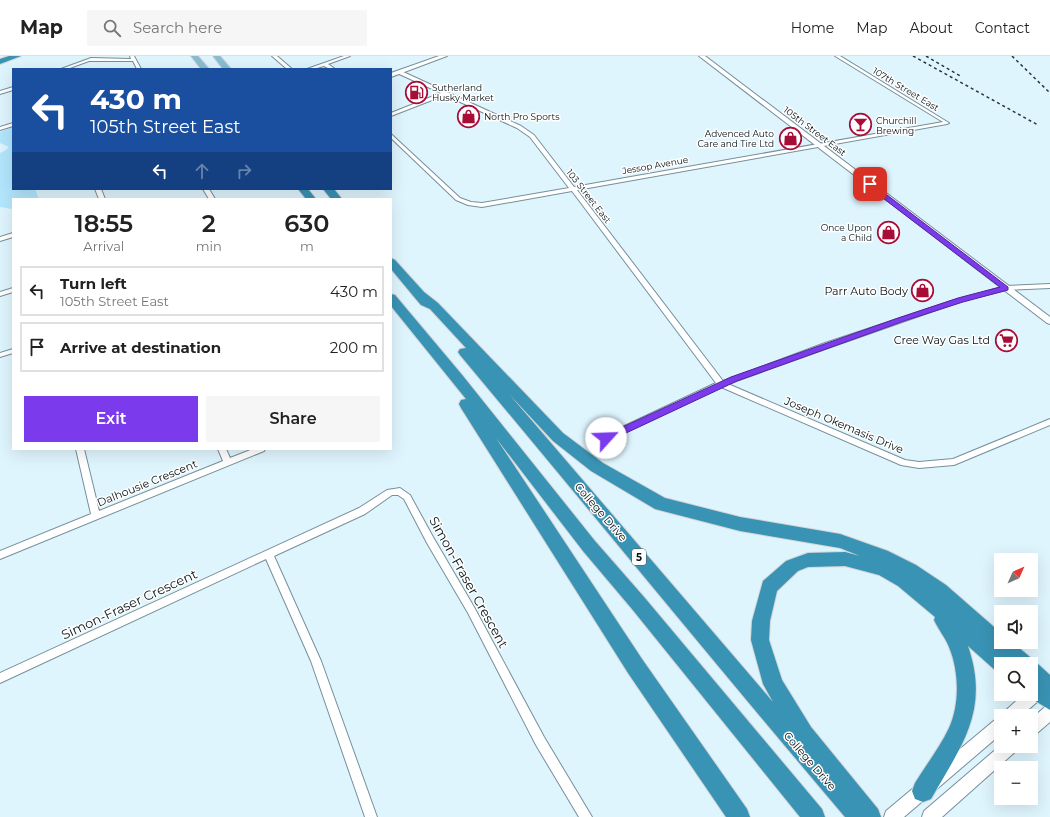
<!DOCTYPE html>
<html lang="en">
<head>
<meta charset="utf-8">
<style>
	body { margin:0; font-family:Montserrat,sans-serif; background:#f6f6f6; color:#222; height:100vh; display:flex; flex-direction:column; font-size:15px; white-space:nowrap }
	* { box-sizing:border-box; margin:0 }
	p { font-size:13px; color:#767676 }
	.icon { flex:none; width:22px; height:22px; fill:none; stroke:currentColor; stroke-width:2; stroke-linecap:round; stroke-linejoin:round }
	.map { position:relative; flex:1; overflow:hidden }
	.drawer { position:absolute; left:12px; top:142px; width:380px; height:252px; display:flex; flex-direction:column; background:#fff; border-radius:0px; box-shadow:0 4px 16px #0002 }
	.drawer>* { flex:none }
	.top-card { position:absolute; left:12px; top:12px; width:380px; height:122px; border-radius:0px; box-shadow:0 4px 16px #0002; background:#1a4fa0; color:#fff; overflow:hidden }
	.needle { width:26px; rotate:45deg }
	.fabs { position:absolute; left:994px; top:497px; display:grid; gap:8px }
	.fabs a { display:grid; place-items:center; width:44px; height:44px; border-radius:0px; background:#fff; box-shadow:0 4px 16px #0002; font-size:20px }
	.pin { position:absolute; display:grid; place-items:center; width:34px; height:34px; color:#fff; margin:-17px; border-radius:8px; box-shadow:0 2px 6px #0006 }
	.me { position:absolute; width:44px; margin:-22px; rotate:65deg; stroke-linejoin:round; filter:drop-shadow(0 0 3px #0008) }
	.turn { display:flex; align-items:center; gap:14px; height:84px; padding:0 12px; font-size:18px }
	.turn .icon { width:52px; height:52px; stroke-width:2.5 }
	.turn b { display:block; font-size:28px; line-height:34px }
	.lanes { display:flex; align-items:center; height:38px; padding:0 12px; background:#0003; justify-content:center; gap:20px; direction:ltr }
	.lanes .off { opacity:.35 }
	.eta { display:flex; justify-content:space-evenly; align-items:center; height:68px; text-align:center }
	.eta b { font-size:24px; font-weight:600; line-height:28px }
	.primary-button { display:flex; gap:8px; margin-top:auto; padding:8px 12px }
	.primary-button a { flex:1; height:46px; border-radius:0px; background:#7c3aed; color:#fff; font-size:16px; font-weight:600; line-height:46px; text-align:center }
	.primary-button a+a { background:#f6f6f6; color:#222 }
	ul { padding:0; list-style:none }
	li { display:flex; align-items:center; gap:12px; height:50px; margin:0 8px 6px; padding:0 4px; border:2px solid #e0e0e0; border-radius:0px }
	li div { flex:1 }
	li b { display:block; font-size:15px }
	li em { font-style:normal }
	header { display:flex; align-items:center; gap:24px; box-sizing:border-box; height:56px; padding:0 20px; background:#fff; border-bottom:1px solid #e0e0e0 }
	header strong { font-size:19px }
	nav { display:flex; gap:22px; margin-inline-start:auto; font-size:14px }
	.search { width:280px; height:36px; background:#f6f6f6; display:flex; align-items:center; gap:10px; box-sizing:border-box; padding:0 14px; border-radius:0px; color:#767676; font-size:15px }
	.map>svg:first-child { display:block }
	.green { fill:#b2e6fd }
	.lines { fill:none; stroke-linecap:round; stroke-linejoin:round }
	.minor-casing { stroke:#768f9a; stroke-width:2 }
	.tertiary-casing { stroke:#768f9a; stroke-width:2 }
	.secondary-casing { stroke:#768f9a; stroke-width:2 }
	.primary-casing { stroke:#d3d4d5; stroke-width:2 }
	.motorway-casing { stroke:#d3d4d5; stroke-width:2 }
	.minor { fill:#fff; fill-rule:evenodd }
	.tertiary { fill:#fff; fill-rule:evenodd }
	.secondary { fill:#fff; fill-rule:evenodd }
	.primary { fill:#88bed2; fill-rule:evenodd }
	.motorway { fill:#3993b4; fill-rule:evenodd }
	.rail { stroke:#293539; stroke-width:1.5; stroke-dasharray:3 3; stroke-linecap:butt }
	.route { fill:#7c3aed; stroke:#51269a }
	.labels { text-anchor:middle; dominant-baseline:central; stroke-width:3; stroke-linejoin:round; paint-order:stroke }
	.far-poi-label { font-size:9px; fill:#081215; stroke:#fefefe; text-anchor:start }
	.far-street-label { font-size:9px; fill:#081215; stroke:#fefefe }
	.shield { fill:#fefefe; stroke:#52595b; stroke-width:1 }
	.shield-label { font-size:10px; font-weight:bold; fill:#081215 }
	.poi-label { font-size:11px; fill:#081215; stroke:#fefefe; text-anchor:end }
	.street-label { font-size:11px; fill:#081215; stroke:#fefefe }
	.near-street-label { font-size:13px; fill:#081215; stroke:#fefefe }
</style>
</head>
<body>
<header>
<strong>Map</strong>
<div class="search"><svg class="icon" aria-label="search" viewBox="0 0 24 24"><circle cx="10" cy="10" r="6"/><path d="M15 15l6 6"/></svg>Search here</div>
<nav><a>Home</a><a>Map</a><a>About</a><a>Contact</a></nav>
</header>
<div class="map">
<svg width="1050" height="761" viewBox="0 0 1050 761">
	<rect width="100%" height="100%" fill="#dff5fe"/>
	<path class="green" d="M13 71V133H35L39 143H13V152L12 153 0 151V97L6 94 9 91 0 87V76Z"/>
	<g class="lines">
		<defs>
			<path id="minor" d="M130 0H134L141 13H137L133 5H89L67 13H61L91 2 131 3Z
				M272 0H277L292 13H287Z
				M344 0H350L328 8 335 13H330L324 10 313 13H307Z
				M835 0H840L949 67 947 68 577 134 723 325 825 287 958 243 1006 230 1050 228V232L1006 234 962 245 831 291 728 328 905 404 919 406 953 403 1050 363V369L954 409 919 412 901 409 721 331 609 384H603L602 382 603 380 716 327 572 135 482 151 468 149 456 144 391 82V78L460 142 471 146 482 147 569 132 530 81 517 72 445 39 391 60V57L441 37 397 17V15H401L521 70 534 79 574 131 943 66Z
				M13 31V34L0 38V35Z
				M13 67V70L0 74V71Z
				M95 133H101L105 143H99Z
				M203 133H209L215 143H209Z
				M13 177V181L0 185V181Z
				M13 232V236L0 240V236Z
				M13 293V297L0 301V297Z
				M76 393H84L99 455 223 405 218 393H226L230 402 253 393H265L264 395 0 503V495L91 458Z
				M400 432 410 439 433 481 474 551 544 681 592 761H579L536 689 468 557 427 487 404 443 398 439H392L365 458 274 500 321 605 377 761H365L311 605 266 503 0 627V617L359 452 387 434Z"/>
			<path id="tertiary" d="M699 0H705L1050 261V268L1047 267Z"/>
			<path id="secondary" d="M439 0H447L391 21V17Z
				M1041 626 1046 628 1048 633 1046 638 1021 660H1003L1005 655 1024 638H1031V632Z
				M1050 649V666L1036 678 1031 681V663L1045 651Z
				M1001 661V678L904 761H884L886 755 996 663Z
				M1001 689V690H1019L1016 695 942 761H922L924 755Z"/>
			<path id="primary" d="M191 0H198L209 13H201Z
				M213 0H220L231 13H223Z"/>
			<path id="motorway" d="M9 0H21L0 8V3Z
				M298 133H308L316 143H306Z
				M323 133H334L342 143H331Z
				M391 202 395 204 424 236 438 247 563 377 603 407 665 442 740 461 840 478 888 495 916 509 946 529 1001 577V586H1012L1030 601 1032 606 1038 608 1050 619V654L1024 638H1031V608H1001V616L996 615 968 590C990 654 962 689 931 743L923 746 915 743 912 735 915 727C926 709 940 691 949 672 960 648 959 615 949 591 945 581 938 573 934 564L935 561 898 530 879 519 845 510 808 511 798 515 777 535 770 565 769 584 782 624 811 671 878 753 881 761H845C715 608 589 453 460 299L458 296 460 293 466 292 430 253 421 249 415 242 391 213ZM509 338 553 385 591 415 655 453 740 475 840 492 860 500 845 496 808 497 786 505 763 525 752 565 751 584 763 628 773 646Z
				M391 238 395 239 463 320 595 485 644 541 822 753 825 761H800L632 553 583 495 496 382 642 603 747 753 750 761H726L628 617 461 352 459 348 461 344 466 343 391 250Z"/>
		</defs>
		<use href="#minor" class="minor-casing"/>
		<use href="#tertiary" class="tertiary-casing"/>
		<use href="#secondary" class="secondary-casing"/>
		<use href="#primary" class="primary-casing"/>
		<use href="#motorway" class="motorway-casing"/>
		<use href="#minor" class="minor"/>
		<use href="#tertiary" class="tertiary"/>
		<use href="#secondary" class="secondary"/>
		<use href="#primary" class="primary"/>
		<use href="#motorway" class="motorway"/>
		<path class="rail" d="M913 0 1038 69
			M926 0 962 21
			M1012 0 1050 37"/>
	</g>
	<path class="route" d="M870 126 1008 231V234L963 246 904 265 737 325 609 385H603L601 382 603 380 731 321 898 262 958 242 1000 231 867 130 866 128Z"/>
	<defs>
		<symbol id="fuel-ring" viewBox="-11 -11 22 22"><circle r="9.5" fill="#fefefe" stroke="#a70d36" stroke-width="1.5"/><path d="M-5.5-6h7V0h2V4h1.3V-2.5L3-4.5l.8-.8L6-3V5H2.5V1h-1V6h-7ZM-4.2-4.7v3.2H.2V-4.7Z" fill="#a70d36"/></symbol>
		<symbol id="shop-ring" viewBox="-11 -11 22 22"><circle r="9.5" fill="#fefefe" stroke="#a70d36" stroke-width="1.5"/><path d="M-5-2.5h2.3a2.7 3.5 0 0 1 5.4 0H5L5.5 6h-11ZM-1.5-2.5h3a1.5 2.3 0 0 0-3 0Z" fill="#a70d36"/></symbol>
		<symbol id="bar-ring" viewBox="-11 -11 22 22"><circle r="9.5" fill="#fefefe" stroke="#a70d36" stroke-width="1.5"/><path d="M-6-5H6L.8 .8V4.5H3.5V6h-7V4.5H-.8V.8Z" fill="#a70d36"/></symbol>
		<symbol id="supermarket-ring" viewBox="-11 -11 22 22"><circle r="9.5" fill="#fefefe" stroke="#a70d36" stroke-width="1.5"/><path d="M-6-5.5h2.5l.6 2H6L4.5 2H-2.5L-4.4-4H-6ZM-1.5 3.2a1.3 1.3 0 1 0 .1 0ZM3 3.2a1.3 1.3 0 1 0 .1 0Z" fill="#a70d36"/></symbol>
	</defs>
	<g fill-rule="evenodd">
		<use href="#fuel-ring" x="404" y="24" width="25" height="25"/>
		<use href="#shop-ring" x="456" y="48" width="25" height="25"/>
		<use href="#bar-ring" x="848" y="56" width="25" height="25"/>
		<use href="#shop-ring" x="778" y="70" width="25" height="25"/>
		<use href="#shop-ring" x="876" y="164" width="25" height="25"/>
		<use href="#shop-ring" x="910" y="222" width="25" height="25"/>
		<use href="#supermarket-ring" x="994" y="272" width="25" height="25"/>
	</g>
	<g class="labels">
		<g class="far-poi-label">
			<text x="432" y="31">Sutherland<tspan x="432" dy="10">Husky Market</tspan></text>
			<text x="484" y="60">North Pro Sports</text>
			<text x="876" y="64">Churchill<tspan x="876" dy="10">Brewing</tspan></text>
			<text x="774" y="77" text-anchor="end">Advenced Auto<tspan x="774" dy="10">Care and Tire Ltd</tspan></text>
			<text x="872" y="171" text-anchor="end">Once Upon<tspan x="872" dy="10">a Child</tspan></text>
		</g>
		<g class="far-street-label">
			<text transform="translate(906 33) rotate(31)">107th Street East</text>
			<text transform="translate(815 75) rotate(37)">105th Street East</text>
			<text transform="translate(655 109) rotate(-10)">Jessop Avenue</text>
			<text transform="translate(589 140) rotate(52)">103 Street East</text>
		</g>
		<rect class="shield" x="632" y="493" width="14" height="16" rx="3"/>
		<g class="shield-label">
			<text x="639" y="501">5</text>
		</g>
		<g class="poi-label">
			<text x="908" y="235">Parr Auto Body</text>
			<text x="990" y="284">Cree Way Gas Ltd</text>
		</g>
		<g class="street-label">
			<text transform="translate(844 369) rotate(23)">Joseph Okemasis Drive</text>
			<text transform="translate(147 427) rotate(-22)">Dalhousie Crescent</text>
			<text transform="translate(601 456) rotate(49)">College Drive</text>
			<text transform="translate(810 705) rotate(49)">College Drive</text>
		</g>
		<g class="near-street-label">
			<text transform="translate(469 526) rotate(61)">Simon-Fraser Crescent</text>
			<text transform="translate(129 548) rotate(-25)">Simon-Fraser Crescent</text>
		</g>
	</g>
</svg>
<div class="fabs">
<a><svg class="needle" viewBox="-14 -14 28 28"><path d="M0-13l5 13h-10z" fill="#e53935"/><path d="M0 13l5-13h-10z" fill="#767676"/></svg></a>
<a><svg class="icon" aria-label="sound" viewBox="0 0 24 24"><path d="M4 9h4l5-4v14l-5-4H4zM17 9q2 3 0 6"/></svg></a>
<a><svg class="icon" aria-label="search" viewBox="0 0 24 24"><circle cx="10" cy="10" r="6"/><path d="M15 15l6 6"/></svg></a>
<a>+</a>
<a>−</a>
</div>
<div class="pin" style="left:870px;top:128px;background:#d93025"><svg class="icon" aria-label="arrive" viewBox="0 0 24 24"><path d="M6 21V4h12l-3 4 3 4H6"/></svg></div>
<svg class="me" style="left:606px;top:382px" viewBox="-20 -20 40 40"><circle r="19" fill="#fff"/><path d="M0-13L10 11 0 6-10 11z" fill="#7c3aed"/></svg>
<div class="top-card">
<div class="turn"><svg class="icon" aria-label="left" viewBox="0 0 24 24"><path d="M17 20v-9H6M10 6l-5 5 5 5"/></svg><div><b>430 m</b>105th Street East</div></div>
<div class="lanes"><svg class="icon" aria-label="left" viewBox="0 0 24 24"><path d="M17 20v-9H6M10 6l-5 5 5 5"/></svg><svg class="icon off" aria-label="ahead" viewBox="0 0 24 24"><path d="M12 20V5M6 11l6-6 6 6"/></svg><svg class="icon off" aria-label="right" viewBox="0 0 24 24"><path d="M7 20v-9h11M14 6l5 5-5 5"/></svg></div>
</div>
<section class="drawer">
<div class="eta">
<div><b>18:55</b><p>Arrival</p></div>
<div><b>2</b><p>min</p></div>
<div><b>630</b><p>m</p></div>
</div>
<ul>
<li><svg class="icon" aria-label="left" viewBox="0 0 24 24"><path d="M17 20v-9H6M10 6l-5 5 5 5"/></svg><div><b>Turn left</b><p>105th Street East</p></div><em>430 m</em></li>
<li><svg class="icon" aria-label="arrive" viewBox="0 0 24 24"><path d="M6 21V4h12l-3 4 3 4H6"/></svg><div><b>Arrive at destination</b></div><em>200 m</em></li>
</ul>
<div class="primary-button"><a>Exit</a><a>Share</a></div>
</section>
</div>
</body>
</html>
